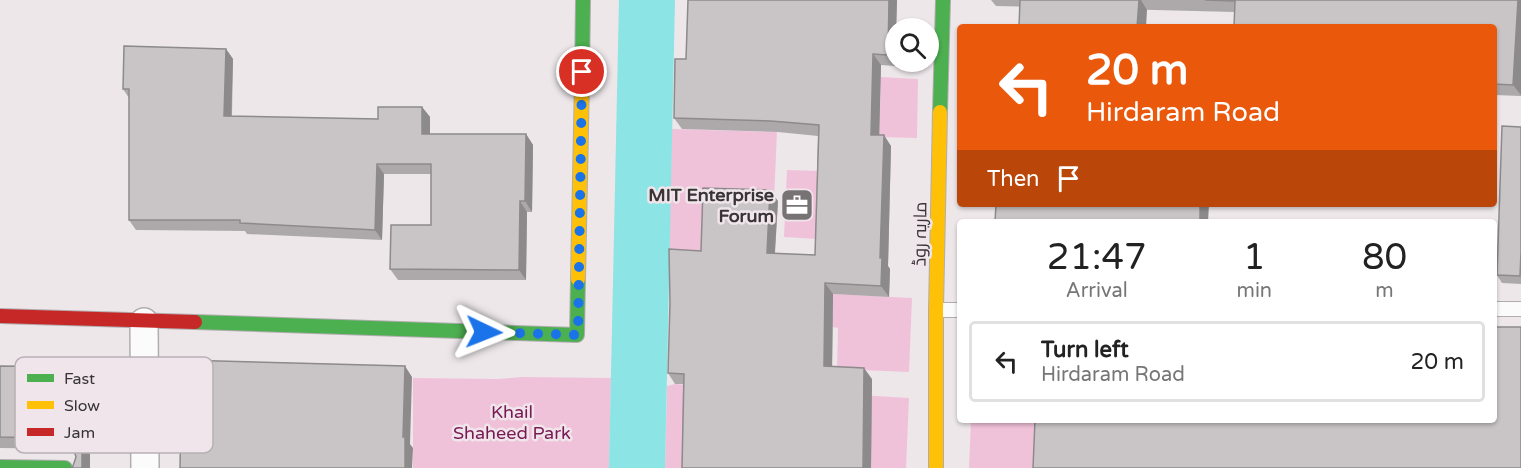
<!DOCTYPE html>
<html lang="en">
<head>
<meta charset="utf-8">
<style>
	body { margin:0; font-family:"Varela Round",Cairo,sans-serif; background:#f2f2f2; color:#222; height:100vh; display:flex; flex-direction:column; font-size:22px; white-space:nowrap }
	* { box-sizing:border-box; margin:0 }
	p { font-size:20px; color:#767676 }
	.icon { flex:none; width:33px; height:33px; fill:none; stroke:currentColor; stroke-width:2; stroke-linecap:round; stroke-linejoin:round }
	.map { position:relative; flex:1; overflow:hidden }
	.side { position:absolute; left:957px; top:219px; width:540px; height:204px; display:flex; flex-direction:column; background:#fff; border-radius:6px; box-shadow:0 2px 4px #0004 }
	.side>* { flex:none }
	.banner { position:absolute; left:957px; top:24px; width:540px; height:183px; border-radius:6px; box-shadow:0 2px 4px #0004; background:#ea580c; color:#fff; overflow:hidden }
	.controls { position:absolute; left:885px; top:18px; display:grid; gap:12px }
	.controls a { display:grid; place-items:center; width:54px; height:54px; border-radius:50%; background:#fff; box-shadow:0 2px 4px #0004; font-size:30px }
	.pin { position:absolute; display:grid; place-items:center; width:51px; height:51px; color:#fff; margin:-26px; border:3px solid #fff; border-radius:50%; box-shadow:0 2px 6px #0007 }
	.me { position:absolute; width:66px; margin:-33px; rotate:92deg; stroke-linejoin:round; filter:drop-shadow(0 0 4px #0008) }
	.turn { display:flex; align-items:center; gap:21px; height:126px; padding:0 30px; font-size:27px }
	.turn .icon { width:78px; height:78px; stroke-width:2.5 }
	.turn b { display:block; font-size:42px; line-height:51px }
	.then { display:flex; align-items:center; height:57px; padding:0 30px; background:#0003; gap:12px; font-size:22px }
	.eta { display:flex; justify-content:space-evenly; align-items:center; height:102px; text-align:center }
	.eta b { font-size:36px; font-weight:600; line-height:42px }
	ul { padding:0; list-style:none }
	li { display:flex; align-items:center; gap:18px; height:81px; margin:0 12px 9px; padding:0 18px; border:3px solid #e0e0e0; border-radius:6px }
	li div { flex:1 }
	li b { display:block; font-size:22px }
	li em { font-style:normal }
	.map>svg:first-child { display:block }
	.green { fill:#f0c2d9 }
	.water { fill:#8ce4e4 }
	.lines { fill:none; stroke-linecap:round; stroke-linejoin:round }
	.lane-casing { stroke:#b1adaf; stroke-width:16 }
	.street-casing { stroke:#b1adaf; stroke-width:30 }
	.fast-casing { stroke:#b1adaf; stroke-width:16 }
	.slow-casing { stroke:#b1adaf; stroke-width:16 }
	.jam-casing { stroke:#b1adaf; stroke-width:16 }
	.lane { stroke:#fcfbfc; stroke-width:14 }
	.street { stroke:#fcfbfc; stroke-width:27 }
	.fast { stroke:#4caf50; stroke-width:14 }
	.slow { stroke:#ffc107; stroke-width:14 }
	.jam { stroke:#c62828; stroke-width:14 }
	.wall { fill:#ada9ab }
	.shaded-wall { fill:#8d8a8b }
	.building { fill:#c9c5c7; stroke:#8d8a8b; stroke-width:1.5 }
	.route { stroke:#1a73e8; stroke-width:10; stroke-dasharray:0 18 }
	.labels { text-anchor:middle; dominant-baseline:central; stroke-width:5; stroke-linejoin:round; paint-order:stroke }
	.poi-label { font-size:18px; font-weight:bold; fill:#383436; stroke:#efe5ea; text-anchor:end }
	.street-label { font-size:18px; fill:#383436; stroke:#efe5ea }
	.park-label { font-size:18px; fill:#791954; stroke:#efe5ea }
	.key { fill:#efe5ea; stroke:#b8b0b4; stroke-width:1.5 }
	.key-label { font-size:16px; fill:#383436 }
</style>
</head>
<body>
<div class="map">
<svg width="1521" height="468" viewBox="0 0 1521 468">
	<rect width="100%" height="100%" fill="#ede7ea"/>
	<path class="green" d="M881 77 918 79 917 138 879 137Z
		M672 129 777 132 774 200 709 262 669 260Z
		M787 170 820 171 817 239 784 237Z
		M833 294 912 298 909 372 837 369 838 328 832 327Z
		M522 377 611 378 609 468H413V378L499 379Z
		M675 384 909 398 906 468H665L667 386Z
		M971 420H1223L1222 468H969Z"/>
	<path class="water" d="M619 0H675L665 468H609Z"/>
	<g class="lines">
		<defs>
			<path id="lane" d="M1494 309H1521
				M936 310H960"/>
			<path id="street" d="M144 322 145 468"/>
			<path id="fast" d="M582 78 583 0
				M940 112 943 0
				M195 322 577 335 578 279
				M0 467 65 468"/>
			<path id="slow" d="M578 279 582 78
				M936 468V310L940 112"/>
			<path id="jam" d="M0 316 195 322"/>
		</defs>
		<use href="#lane" class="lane-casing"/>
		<use href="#street" class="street-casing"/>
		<use href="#fast" class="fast-casing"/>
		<use href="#slow" class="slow-casing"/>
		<use href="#jam" class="jam-casing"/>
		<use href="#lane" class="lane"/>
		<use href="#street" class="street"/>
		<use href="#fast" class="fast"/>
		<use href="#slow" class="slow"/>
		<use href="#jam" class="jam"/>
	</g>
	<path class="wall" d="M688 0H897L895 66 881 65 879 135 891 146 888 266 890 269 889 297 833 294 832 366 872 379 871 468H682L683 384H675L668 373 701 251 778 201 775 254 815 255 818 136 778 132 682 129 674 118 686 59Z
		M991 0H1521V96L1494 95V27L1234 12 996 6Z
		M226 49 233 59 232 116 378 119 422 107 430 117V134H526L533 145 532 212H527L526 280H398L390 269 431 225V174H384L382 240 247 234 245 231 136 230 129 220V98L123 89Z
		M1521 127V284L1502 283 1497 275Z
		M0 366 90 379V468H71L73 466 76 457 74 452 66 449 0 448Z"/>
	<path class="shaded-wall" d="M889 0H897L895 66 888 55Z
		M1139 0H1141L1147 10 1146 27H1137Z
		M1518 0H1521V95L1513 85Z
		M226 49 233 59 231 126 224 116Z
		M873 54 881 65 879 146 871 135Z
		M422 107 430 117V145L422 134Z
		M526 134 533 145 532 212 525 201Z
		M884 135 891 146 888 266 890 269 889 297 881 286 880 258Z
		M377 164 384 174 382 240 375 230Z
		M770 190 778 201 774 264 767 253Z
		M520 201 527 212 526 280 519 270Z
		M1200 204H1209L1208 222H1200Z
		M825 283 833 294 832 376 824 366Z
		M405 366 412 377 410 444 413 448 412 468H405L403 437Z
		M82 367 90 379V468H82Z
		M864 368 872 379 871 468H863Z"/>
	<path class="building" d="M688 0H889L888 55 873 54 871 135H884L880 258H882L881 286 825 283 824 366 864 368 863 468H682L684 374 668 373 670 303 669 249 701 251 703 188 770 190 767 253 815 255 819 125 771 121 674 118 675 59H686Z
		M1020 0H1139L1137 27H1019Z
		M1205 0H1518L1513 85 1494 84V27H1234L1235 1Z
		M124 46 226 49 224 116 378 119V107H422V134H526L525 201H520L519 270 390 269 391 225H431V164H377L375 230 240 223V220H129V89H123Z
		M1502 126 1521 127V252L1520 276 1497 275Z
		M996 204H1200V222H995Z
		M1494 327H1521V468H1033L1035 420H1494Z
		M182 360 405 366 403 437H405V468H180Z
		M0 366 82 367V468H71L73 466 76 457 73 447 67 441 58 438 0 437Z"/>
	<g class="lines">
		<path class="route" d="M484 332 578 335 582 72"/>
	</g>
	<defs>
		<symbol id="office-square" viewBox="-11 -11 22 22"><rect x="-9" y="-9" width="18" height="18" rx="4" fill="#777375" stroke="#efe5ea"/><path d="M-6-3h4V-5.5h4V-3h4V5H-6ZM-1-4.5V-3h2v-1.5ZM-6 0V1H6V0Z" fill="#fff"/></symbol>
	</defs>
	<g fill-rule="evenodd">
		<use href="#office-square" x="778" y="186" width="38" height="38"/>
	</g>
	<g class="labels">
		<g class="poi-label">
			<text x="774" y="195">MIT Enterprise<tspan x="774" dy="21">Forum</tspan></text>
		</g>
		<g class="street-label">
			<text transform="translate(920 234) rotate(-89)">ماریہ روڈ</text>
		</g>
		<g class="park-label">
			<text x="512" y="412">Khail<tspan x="512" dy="21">Shaheed Park</tspan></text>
		</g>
	</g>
	<rect x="15" y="357" width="198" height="96" rx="9" class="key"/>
	<rect x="27" y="374" width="27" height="8" fill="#4caf50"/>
	<rect x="27" y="401" width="27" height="8" fill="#ffc107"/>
	<rect x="27" y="428" width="27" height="8" fill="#c62828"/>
	<g class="key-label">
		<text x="64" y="384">Fast</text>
		<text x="64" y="411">Slow</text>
		<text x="64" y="438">Jam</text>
	</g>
</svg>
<div class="controls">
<a><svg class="icon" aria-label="search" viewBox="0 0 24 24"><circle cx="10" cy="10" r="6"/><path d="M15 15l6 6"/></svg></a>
</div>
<div class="pin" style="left:582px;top:72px;background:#d93025"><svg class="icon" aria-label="arrive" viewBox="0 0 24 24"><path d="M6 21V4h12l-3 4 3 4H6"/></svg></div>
<svg class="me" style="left:484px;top:332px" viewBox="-20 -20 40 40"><path d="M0-17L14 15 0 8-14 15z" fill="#1a73e8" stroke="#fff" stroke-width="4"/></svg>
<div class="banner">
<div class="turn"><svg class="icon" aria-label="left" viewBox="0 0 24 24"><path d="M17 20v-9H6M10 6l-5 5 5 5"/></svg><div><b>20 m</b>Hirdaram Road</div></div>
<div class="then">Then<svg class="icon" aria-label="arrive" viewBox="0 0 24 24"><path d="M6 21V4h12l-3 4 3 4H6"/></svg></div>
</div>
<section class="side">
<div class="eta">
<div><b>21:47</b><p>Arrival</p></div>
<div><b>1</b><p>min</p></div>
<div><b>80</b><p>m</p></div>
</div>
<ul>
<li><svg class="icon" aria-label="left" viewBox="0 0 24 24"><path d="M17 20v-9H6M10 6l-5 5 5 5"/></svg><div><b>Turn left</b><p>Hirdaram Road</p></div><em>20 m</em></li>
</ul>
</section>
</div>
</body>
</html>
